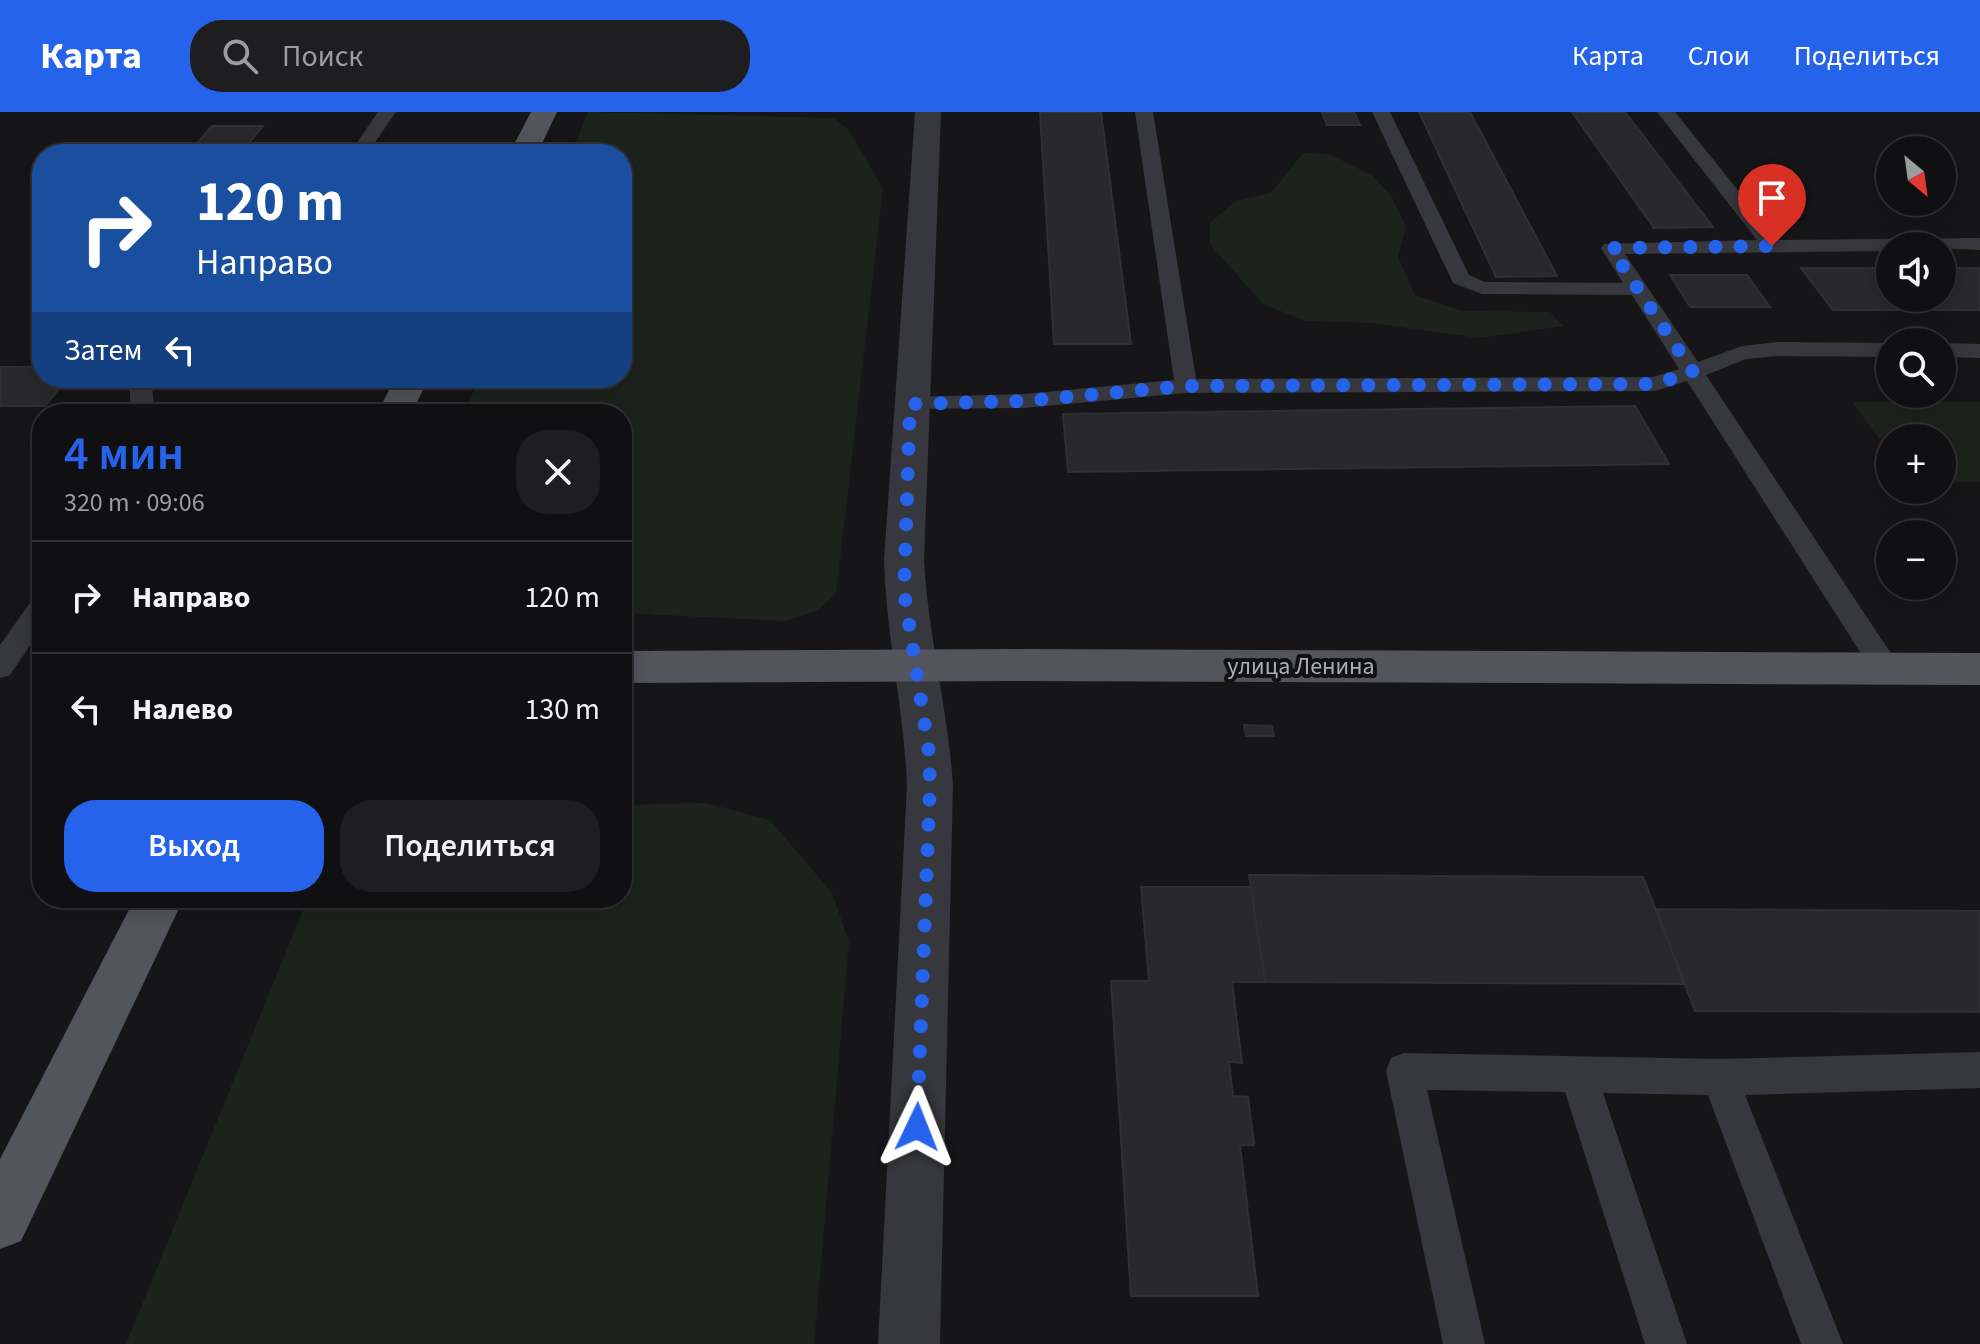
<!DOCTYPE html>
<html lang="ru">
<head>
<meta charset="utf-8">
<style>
	body { margin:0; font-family:"Source Sans 3",sans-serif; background:#1e1e20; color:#f1f3f6; height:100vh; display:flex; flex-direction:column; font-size:30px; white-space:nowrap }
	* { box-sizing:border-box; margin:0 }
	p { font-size:26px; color:#9c9d9f }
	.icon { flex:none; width:44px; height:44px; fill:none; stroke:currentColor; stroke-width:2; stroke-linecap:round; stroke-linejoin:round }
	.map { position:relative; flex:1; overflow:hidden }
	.panel { position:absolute; left:32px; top:292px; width:600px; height:504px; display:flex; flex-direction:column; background:#101012; border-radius:32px; box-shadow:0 4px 20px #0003,0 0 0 2px #303032 }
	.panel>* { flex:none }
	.top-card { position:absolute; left:32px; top:32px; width:600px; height:244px; border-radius:32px; box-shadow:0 4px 20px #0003,0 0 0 2px #303032; background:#1a4fa0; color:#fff; overflow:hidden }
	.needle { width:52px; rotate:151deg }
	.buttons { position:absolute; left:1876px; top:24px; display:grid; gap:16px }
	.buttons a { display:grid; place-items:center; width:80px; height:80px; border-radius:50%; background:#101012; box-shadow:0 4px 20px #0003,0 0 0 2px #303032; font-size:40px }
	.pin { position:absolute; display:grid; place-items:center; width:68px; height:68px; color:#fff; margin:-82px -34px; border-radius:50% 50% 50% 0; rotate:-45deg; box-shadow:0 0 8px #0007 }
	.pin .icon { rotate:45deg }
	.me { position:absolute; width:88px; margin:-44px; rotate:2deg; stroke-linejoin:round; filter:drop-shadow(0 0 6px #0008) }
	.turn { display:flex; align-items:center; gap:28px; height:168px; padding:0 32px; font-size:36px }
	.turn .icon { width:104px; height:104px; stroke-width:2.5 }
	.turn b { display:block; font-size:56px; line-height:68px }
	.then { display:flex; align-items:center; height:76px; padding:0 32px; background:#0003; gap:16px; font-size:30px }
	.round { display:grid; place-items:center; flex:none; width:84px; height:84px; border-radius:32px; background:#1e1e20 }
	.summary { display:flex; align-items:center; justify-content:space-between; height:136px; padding:0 32px }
	h1 { font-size:48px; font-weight:600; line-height:60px; color:#2563eb }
	.primary-button { display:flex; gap:16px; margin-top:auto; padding:16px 32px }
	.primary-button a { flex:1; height:92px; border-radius:32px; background:#2563eb; color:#fff; font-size:32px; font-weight:600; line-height:92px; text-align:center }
	.primary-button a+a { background:#1e1e20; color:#f1f3f6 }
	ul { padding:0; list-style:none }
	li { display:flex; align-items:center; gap:24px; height:112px; padding:0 32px; border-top:2px solid #303032 }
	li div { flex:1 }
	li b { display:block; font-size:30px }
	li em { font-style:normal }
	header { display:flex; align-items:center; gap:48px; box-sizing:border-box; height:112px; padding:0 40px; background:#2563eb; color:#fff }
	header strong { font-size:38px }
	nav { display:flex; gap:44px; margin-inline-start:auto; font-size:28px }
	.search { width:560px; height:72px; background:#1e1e20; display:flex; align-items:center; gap:20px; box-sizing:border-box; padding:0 28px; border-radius:32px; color:#9c9d9f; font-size:30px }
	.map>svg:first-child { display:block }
	.green { fill:#1c231d }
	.building { fill:#29292c; stroke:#303034; stroke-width:2 }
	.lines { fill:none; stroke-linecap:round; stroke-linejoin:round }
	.service { fill:#37383d; fill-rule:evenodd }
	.minor { fill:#37383d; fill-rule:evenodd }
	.primary { fill:#53555c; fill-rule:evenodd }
	.route { stroke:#2563eb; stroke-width:14; stroke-dasharray:0 25.2 }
	.labels { text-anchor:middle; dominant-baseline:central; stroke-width:8; stroke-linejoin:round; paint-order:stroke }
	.street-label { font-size:24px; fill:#a8adb8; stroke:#111113 }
</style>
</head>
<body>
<header>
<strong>Карта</strong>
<div class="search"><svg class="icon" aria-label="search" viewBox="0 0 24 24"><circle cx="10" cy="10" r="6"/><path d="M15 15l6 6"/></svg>Поиск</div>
<nav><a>Карта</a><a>Слои</a><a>Поделиться</a></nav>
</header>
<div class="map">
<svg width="1980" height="1232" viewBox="0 0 1980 1232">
	<rect width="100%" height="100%" fill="#161618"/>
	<path class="green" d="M588 0 834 6 848 17 883 76 836 482 818 498 786 509 622 501V302H464L479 266H622V42H571Z
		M1303 41 1329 42 1373 64 1392 85 1406 115 1398 145 1415 183 1463 199 1550 200 1563 214 1479 226 1372 211 1306 209 1263 192 1210 132V111L1236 89 1271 81Z
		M1852 290H1980V370H1942V326H1890V342Z
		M706 691 770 708 832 781 849 830 814 1232H126L308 786H622V693Z"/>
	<path class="building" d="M1040 0H1101L1131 232H1054Z
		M1322 0H1354L1360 13H1327Z
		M1419 0H1470L1557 164 1496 165Z
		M1572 0H1625L1713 115 1654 116Z
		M212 14H263L240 42H187Z
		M1801 156H1890V186H1942V156H1980V198H1833Z
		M1670 163H1747L1770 195H1690Z
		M0 255H42V266L66 268 45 294H0Z
		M1635 294 1669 352 1068 360 1063 302Z
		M1244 613 1272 614 1274 624H1246Z
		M1249 763 1643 765 1685 872 1265 870Z
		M1141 775H1251L1265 870H1232L1242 951 1229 950 1233 984 1248 985 1254 1033H1240L1258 1184H1131L1111 869H1149Z
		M1656 797 1980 799V900L1695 899Z"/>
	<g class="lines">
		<path class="service" d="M378 0H396L367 42H349Z
			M1135 0H1153L1196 267 1653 265 1679 257 1632 183 1482 182 1453 171 1372 0H1390L1469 163 1485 170 1623 171 1601 136 1604 132 1757 128 1657 0H1675L1778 128 1980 126V138L1890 134V139L1625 142 1698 250 1742 234 1778 230 1890 231V245L1778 244 1746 247 1706 263 1896 549 1900 557 1896 565 1886 568 1876 565 1687 269 1655 279 1186 281 1024 296 902 297 898 292 902 287 910 285 1024 282 1174 268Z
			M1942 231 1980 232V246L1942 245Z
			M129 266H151L155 302H131Z
			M42 485V516L10 563 0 566V533L32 488Z
			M1980 940V976L1745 983 1843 1232H1801L1708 983 1603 981 1687 1232H1645L1565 980 1427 978 1485 1232H1443L1386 959 1391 946 1404 941 1720 947Z"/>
		<path class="minor" d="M915 0H941L924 448C928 524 948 597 953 673L940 1232H878L907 673C904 597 886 524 884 448Z"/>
		<path class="primary" d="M531 0H557L537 42H509Z
			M395 266H429L411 302H377Z
			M1015 537 1980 541V573L1015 569 622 571V539Z
			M135 786H184L21 1129 0 1137V1047Z"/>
	</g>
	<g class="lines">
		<path class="route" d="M917 1015 930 673 929 641 904 479 910 292 1024 289 1186 274 1655 272 1693 260 1611 136 1772 134"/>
	</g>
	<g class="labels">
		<g class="street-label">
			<text x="1301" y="554">улица Ленина</text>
		</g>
	</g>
</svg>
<div class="buttons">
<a><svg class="needle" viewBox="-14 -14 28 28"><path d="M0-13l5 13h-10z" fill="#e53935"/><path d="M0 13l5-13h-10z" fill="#9c9d9f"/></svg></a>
<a><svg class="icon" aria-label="sound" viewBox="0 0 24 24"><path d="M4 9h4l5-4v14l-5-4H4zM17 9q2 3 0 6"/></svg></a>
<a><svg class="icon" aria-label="search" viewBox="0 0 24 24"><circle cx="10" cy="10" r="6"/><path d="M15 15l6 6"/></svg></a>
<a>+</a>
<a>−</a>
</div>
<div class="pin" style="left:1772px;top:134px;background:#d93025"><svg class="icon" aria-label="arrive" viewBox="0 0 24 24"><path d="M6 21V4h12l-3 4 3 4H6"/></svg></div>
<svg class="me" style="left:917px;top:1015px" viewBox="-20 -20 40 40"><path d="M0-17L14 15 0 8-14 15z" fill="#2563eb" stroke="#fff" stroke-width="4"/></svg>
<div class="top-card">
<div class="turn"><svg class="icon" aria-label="right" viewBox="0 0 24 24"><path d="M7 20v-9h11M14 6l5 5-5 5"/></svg><div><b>120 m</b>Направо</div></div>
<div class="then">Затем<svg class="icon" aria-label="left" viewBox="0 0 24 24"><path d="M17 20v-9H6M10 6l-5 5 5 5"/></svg></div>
</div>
<section class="panel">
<div class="summary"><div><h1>4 мин</h1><p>320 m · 09:06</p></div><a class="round"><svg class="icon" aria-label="close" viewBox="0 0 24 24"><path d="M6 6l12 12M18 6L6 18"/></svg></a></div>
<ul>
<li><svg class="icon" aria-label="right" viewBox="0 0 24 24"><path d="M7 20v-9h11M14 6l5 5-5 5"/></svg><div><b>Направо</b></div><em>120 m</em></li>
<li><svg class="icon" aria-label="left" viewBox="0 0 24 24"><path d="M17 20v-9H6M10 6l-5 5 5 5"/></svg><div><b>Налево</b></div><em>130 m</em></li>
</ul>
<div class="primary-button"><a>Выход</a><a>Поделиться</a></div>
</section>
</div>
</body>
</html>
